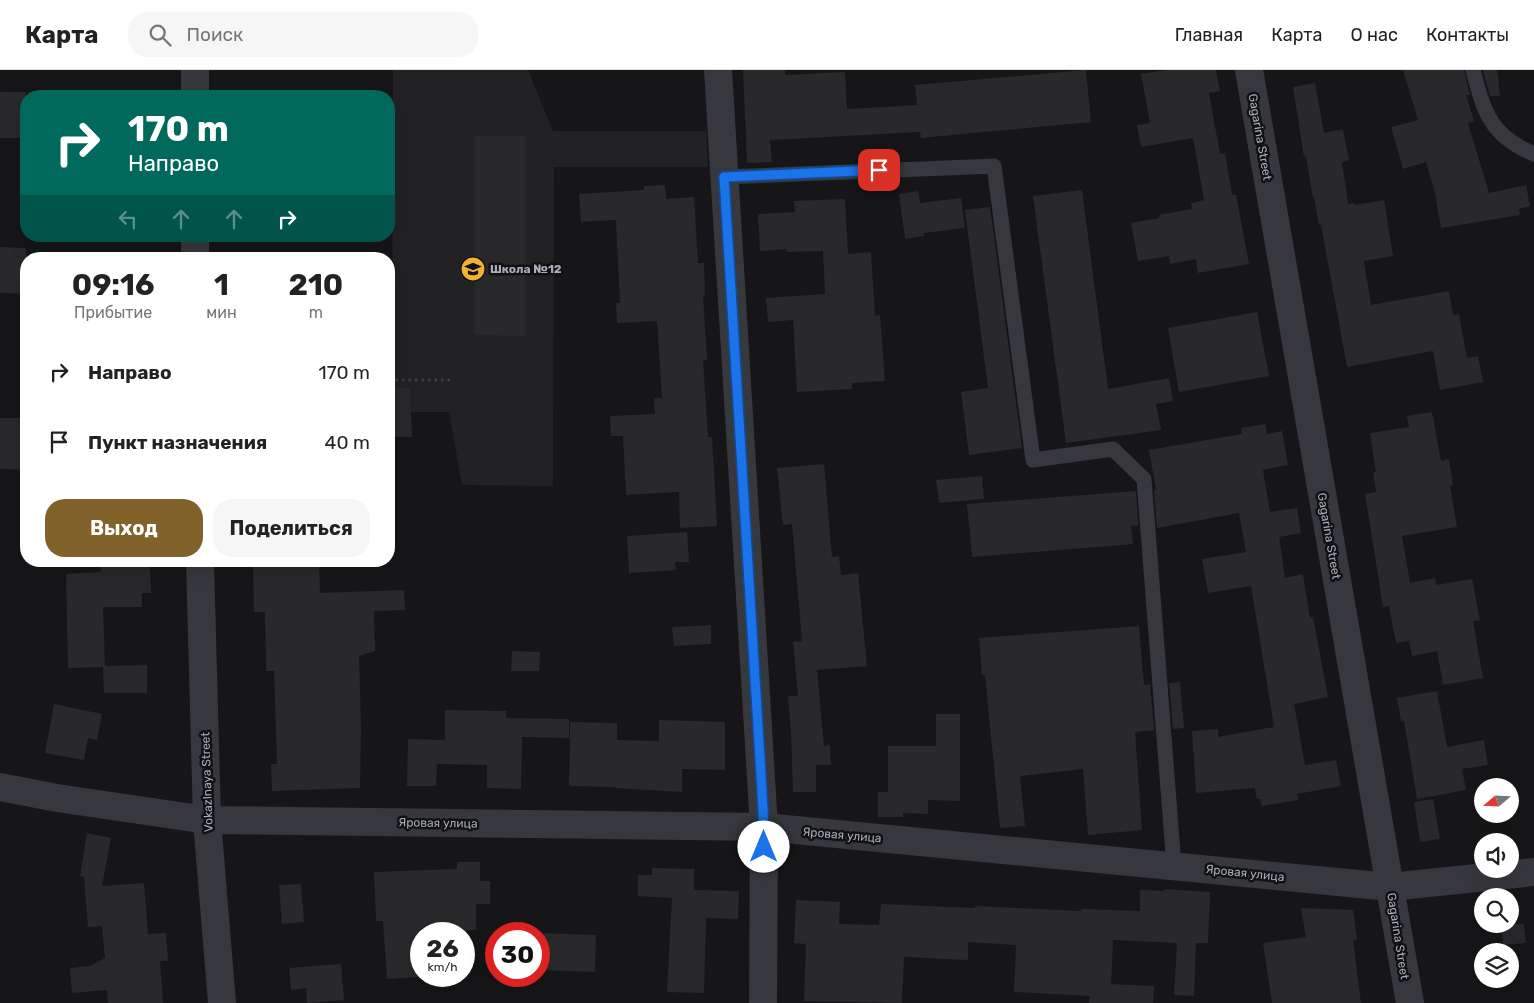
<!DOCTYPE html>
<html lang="ru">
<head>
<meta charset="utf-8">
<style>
	body { margin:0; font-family:Rubik,sans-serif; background:#f6f6f6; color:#222; height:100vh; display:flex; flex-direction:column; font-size:19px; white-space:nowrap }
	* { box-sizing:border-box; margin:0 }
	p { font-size:16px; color:#767676 }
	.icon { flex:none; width:28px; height:28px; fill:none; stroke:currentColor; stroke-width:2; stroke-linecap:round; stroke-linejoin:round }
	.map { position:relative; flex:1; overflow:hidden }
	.panel { position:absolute; left:20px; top:182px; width:375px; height:315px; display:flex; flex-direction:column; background:#fff; border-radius:20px; box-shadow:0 5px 20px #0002 }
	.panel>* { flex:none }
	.guide { position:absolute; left:20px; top:20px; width:375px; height:152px; border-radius:20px; box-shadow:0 5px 20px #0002; background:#00695c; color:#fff; overflow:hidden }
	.needle { width:32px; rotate:251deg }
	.controls { position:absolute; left:1474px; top:708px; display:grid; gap:10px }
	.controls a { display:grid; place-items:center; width:45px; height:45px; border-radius:50%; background:#fff; box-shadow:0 5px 20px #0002; font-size:25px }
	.speed { position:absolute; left:410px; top:852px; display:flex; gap:10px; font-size:25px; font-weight:700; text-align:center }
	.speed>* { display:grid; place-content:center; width:65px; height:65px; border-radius:50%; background:#fff; box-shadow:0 5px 20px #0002; line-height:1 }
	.speed small { font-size:12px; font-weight:400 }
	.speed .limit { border:8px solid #d22; background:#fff; color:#111 }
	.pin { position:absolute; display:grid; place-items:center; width:42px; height:42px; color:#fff; margin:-21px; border-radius:10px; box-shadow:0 2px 8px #0006 }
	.me { position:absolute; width:55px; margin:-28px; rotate:0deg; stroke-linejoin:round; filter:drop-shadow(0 0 4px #0008) }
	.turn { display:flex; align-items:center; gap:18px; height:105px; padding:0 25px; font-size:22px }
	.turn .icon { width:65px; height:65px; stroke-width:2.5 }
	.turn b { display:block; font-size:35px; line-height:42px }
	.lanes { display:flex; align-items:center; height:48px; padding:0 25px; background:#0003; justify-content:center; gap:25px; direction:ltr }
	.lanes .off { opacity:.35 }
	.eta { display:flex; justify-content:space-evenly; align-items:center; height:85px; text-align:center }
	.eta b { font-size:30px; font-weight:700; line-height:35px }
	.primary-button { display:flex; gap:10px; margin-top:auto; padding:10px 25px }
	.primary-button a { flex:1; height:58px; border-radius:20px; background:#80622a; color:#fff; font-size:20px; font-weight:700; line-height:58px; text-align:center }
	.primary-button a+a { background:#f6f6f6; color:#222 }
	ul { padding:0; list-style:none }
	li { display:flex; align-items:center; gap:15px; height:70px; padding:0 25px }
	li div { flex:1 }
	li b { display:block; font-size:19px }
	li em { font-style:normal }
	header { display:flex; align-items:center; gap:30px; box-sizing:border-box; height:70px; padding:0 25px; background:#fff; border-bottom:1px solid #e0e0e0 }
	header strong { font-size:24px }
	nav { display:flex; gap:28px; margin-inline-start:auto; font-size:18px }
	.search { width:350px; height:45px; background:#f6f6f6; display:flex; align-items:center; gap:12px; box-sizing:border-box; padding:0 18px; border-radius:20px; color:#767676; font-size:19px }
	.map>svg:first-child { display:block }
	.built { fill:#222225 }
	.building { fill:#29292c }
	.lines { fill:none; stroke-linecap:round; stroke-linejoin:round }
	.path { stroke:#3d3f44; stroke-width:3; stroke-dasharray:2.5 4; stroke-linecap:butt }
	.service { stroke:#37383d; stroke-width:15 }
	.minor { stroke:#37383d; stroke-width:28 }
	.route-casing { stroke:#114b97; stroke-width:12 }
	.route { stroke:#1a73e8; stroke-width:9 }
	.labels { text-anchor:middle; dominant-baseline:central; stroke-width:5; stroke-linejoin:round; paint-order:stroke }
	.street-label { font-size:12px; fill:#a8adb8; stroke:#111113 }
	.poi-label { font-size:12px; font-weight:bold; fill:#a8adb8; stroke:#111113; text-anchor:start }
</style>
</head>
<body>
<header>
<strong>Карта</strong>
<div class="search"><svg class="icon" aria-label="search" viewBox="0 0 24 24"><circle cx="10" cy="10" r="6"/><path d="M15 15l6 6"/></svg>Поиск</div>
<nav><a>Главная</a><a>Карта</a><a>О нас</a><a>Контакты</a></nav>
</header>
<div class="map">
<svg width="1534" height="933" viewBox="0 0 1534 933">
	<rect width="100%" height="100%" fill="#161618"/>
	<path class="built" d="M393 0H528L553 61H706L708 97H554L553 416 462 415 449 342H389V300H392Z"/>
	<path class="building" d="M743 0H785V5L845 2 847 39 917 35 915 15 1086 0 1091 52 921 68 920 62 770 70 772 92 747 93Z
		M1166 0H1216L1220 21 1209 23 1220 84 1225 83 1232 125H1236L1249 194 1198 203 1196 189 1170 194 1169 186 1138 191 1131 153 1159 148V145L1192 139 1191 133 1204 130 1193 68 1141 77 1137 55 1150 53 1141 4Z
		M1403 0H1464L1470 25H1466L1474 51 1468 53 1489 123 1526 115 1530 136 1519 139 1520 145 1441 158 1435 123 1426 92 1403 99 1391 57 1418 50Z
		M1483 0H1497L1500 26H1490Z
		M1315 13 1324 63 1343 59 1349 90 1342 92 1348 134 1354 133 1355 135 1384 130 1393 186 1364 191 1371 235 1449 221 1453 245 1459 244 1467 288 1478 286 1483 312 1440 320 1433 281 1347 297 1321 155H1319L1314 127 1313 128 1306 86 1304 87 1293 17Z
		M0 22H26V68H0Z
		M475 66H525V266L475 265Z
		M665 115 666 129 694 127 698 193H704L705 225H703L707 290H703L708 367H712L717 456 680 458 679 422 626 425 623 366H611L610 346 655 344 654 328H662L657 251 617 253 616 233H620L616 150 581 152 579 124 644 120V116Z
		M1082 120 1108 319 1169 308 1173 331 1156 334 1161 360 1066 373 1033 126Z
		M918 121 920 133 961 128 965 158 924 163V166L905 169 899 124Z
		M845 129 848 184 871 182 875 246 880 245 885 311 852 313V319L797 322 793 250 768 252 766 228 825 224 823 181 787 182V179L760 181 758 144 795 142 794 131Z
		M990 137 1022 378 969 385 961 322 988 318 965 140Z
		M0 177 26 178V224L0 223Z
		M1257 242 1269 306 1179 322 1168 258Z
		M389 318H410L412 367H389Z
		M1432 342 1441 391 1449 389 1453 415 1450 416 1457 457 1402 466 1410 513 1435 508 1436 515 1472 509 1480 550 1473 551 1483 608 1443 615 1437 581 1412 586 1409 571 1396 573 1389 536 1383 537 1365 424 1376 422 1373 403 1376 402 1370 363 1409 357 1407 346Z
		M0 348H26V400L0 399Z
		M1265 354 1267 364 1282 361 1288 395 1263 400 1270 442 1297 438 1301 463 1279 467 1285 508 1303 504 1310 548 1313 547 1328 627 1294 634 1305 695 1336 690 1341 716 1297 724 1298 730 1262 736 1260 729H1257L1255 718 1196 723 1192 661 1218 659V667L1274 657 1251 516 1208 523 1202 489 1246 482 1239 443 1157 458 1154 420H1156L1149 380 1242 364 1241 358Z
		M824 394 832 487 839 486 841 505 858 503 867 596 817 600 824 676 830 675 831 695H816V722H793L791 660 788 626H798L793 572 802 571 792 454 783 455 777 398Z
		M982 406 984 429 939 433 936 410Z
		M1136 421 1138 455 1131 456 1133 474 972 487 967 434Z
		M687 462 689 492H675L676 500 629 503 627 466Z
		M101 491H150L151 523H142V537H103L105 596 147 595V623H104L103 597 68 598 66 504 101 502Z
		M253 491H319L320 523 404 520 405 540 374 541 375 581 359 586 361 658 360 718 272 721 271 694H277L274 601H266L265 542H254Z
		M711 555V574L674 576 672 557Z
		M1139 556 1144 615 1150 614 1154 660 1135 662 1142 760 1088 765 1083 699 1020 706 1025 756 1000 758 985 605H982L979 568Z
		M512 581 540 582 539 601H511Z
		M1180 612 1184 658 1173 659 1169 613Z
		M1437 621 1447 677 1484 670 1488 695 1462 699 1466 720 1417 729 1404 651H1401L1397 628Z
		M54 634 102 644 97 670 88 668 84 690 45 683Z
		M445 640 506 641V648L569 649V668L522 667 521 719 487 718V695L437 694 436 716H407L408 669 445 670Z
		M936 644H960V731L928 730V744L903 743V747H878V722H888V676H936Z
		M659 650 725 652V700L682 699V722L615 718V717L569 716 570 652 617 653V670L659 671Z
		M1433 729 1440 769 1420 772 1414 732Z
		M87 763 111 768 102 816 144 813 148 864 166 863 168 891H160L163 933H108L107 920 72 923 70 898 90 896 105 888 102 856 88 857 84 807 80 806Z
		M457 792H480V811H490V834H476V860L420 861 421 907 387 909 383 851H376L374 802 457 799Z
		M652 798 694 799V820L739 821 738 849 706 848 704 923 667 922 672 828 638 826V805H652Z
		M301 814 304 852 282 854 279 815Z
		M1164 819 1210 822 1208 873H1196L1194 926 1174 925 1177 873 1113 870 1111 914 1154 916 1153 933H1089L1090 926 1014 922 1016 875 968 872V890L904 887 902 933 804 931 806 874 794 873 796 830 840 832 839 854 879 855 881 834 975 838V836L1081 841V839L1140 841V820L1164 821Z
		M1301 838 1353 840 1357 870H1353L1361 933H1272L1263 873 1306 867Z
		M1501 854H1524L1526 873 1503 875Z
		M540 863 596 865 595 902 539 900Z
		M341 894 344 930 307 933 306 918 291 920 289 898Z"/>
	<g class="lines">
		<path class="path" d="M389 310H451"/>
		<path class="service" d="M1473 0C1484 43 1491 66 1534 84
			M725 107 994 96 1033 390 1113 379 1144 409 1174 796"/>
		<path class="minor" d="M718 0 764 757 763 933
			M1249 0 1410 933
			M195 26V0
			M195 189V166
			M200 491 207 750 222 933
			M0 717 57 728 207 750 764 757 1390 817 1534 802"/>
	</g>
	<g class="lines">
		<defs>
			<path id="route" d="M764 777 763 738 724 107 879 100"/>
		</defs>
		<use href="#route" class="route-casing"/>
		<use href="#route" class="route"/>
	</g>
	<defs>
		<symbol id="school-disc" viewBox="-11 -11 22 22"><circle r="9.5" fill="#f2b134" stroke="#111113"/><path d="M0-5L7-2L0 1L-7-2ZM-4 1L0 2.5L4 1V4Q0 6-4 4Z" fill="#111"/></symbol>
	</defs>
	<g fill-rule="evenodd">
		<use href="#school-disc" x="459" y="185" width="28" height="28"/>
	</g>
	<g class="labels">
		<g class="street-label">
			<text transform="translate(1260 67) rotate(80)">Gagarina Street</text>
			<text transform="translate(1329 466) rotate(80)">Gagarina Street</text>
			<text transform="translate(207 712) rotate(-92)">Vokazlnaya Street</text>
			<text transform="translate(438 753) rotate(1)">Яровая улица</text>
			<text transform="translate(842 765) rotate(5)">Яровая улица</text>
			<text transform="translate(1245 803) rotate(6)">Яровая улица</text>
			<text transform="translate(1398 866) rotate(81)">Gagarina Street</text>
		</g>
		<g class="poi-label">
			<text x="490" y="199">Школа №12</text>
		</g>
	</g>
</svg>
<div class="controls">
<a><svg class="needle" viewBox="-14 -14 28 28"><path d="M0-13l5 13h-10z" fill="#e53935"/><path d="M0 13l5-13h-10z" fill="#767676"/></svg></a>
<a><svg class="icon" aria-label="sound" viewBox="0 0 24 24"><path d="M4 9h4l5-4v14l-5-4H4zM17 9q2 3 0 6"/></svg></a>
<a><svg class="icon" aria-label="search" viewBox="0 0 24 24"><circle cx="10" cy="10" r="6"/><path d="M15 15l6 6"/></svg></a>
<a><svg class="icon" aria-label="layers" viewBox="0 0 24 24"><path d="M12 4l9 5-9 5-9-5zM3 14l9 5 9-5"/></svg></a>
</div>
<div class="speed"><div>26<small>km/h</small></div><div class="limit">30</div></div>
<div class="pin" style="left:879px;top:100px;background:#d93025"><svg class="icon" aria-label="arrive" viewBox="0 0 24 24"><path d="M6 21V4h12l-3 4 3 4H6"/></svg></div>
<svg class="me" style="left:764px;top:777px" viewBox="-20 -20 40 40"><circle r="19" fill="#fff"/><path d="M0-13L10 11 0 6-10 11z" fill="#1a73e8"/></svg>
<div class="guide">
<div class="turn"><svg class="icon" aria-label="right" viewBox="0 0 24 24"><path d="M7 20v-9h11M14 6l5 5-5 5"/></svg><div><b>170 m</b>Направо</div></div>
<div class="lanes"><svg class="icon off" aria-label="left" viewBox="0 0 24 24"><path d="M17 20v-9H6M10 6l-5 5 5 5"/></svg><svg class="icon off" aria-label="ahead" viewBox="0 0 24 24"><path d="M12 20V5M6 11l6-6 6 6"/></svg><svg class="icon off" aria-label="ahead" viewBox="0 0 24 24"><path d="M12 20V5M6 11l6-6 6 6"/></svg><svg class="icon" aria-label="right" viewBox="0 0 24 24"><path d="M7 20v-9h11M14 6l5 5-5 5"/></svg></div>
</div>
<section class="panel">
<div class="eta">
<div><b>09:16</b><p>Прибытие</p></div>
<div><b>1</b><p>мин</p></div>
<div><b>210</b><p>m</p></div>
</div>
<ul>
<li><svg class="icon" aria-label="right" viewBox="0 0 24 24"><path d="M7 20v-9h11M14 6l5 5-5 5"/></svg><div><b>Направо</b></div><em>170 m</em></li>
<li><svg class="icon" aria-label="arrive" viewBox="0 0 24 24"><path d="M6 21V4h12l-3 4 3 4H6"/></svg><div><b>Пункт назначения</b></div><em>40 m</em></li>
</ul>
<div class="primary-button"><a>Выход</a><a>Поделиться</a></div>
</section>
</div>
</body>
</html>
